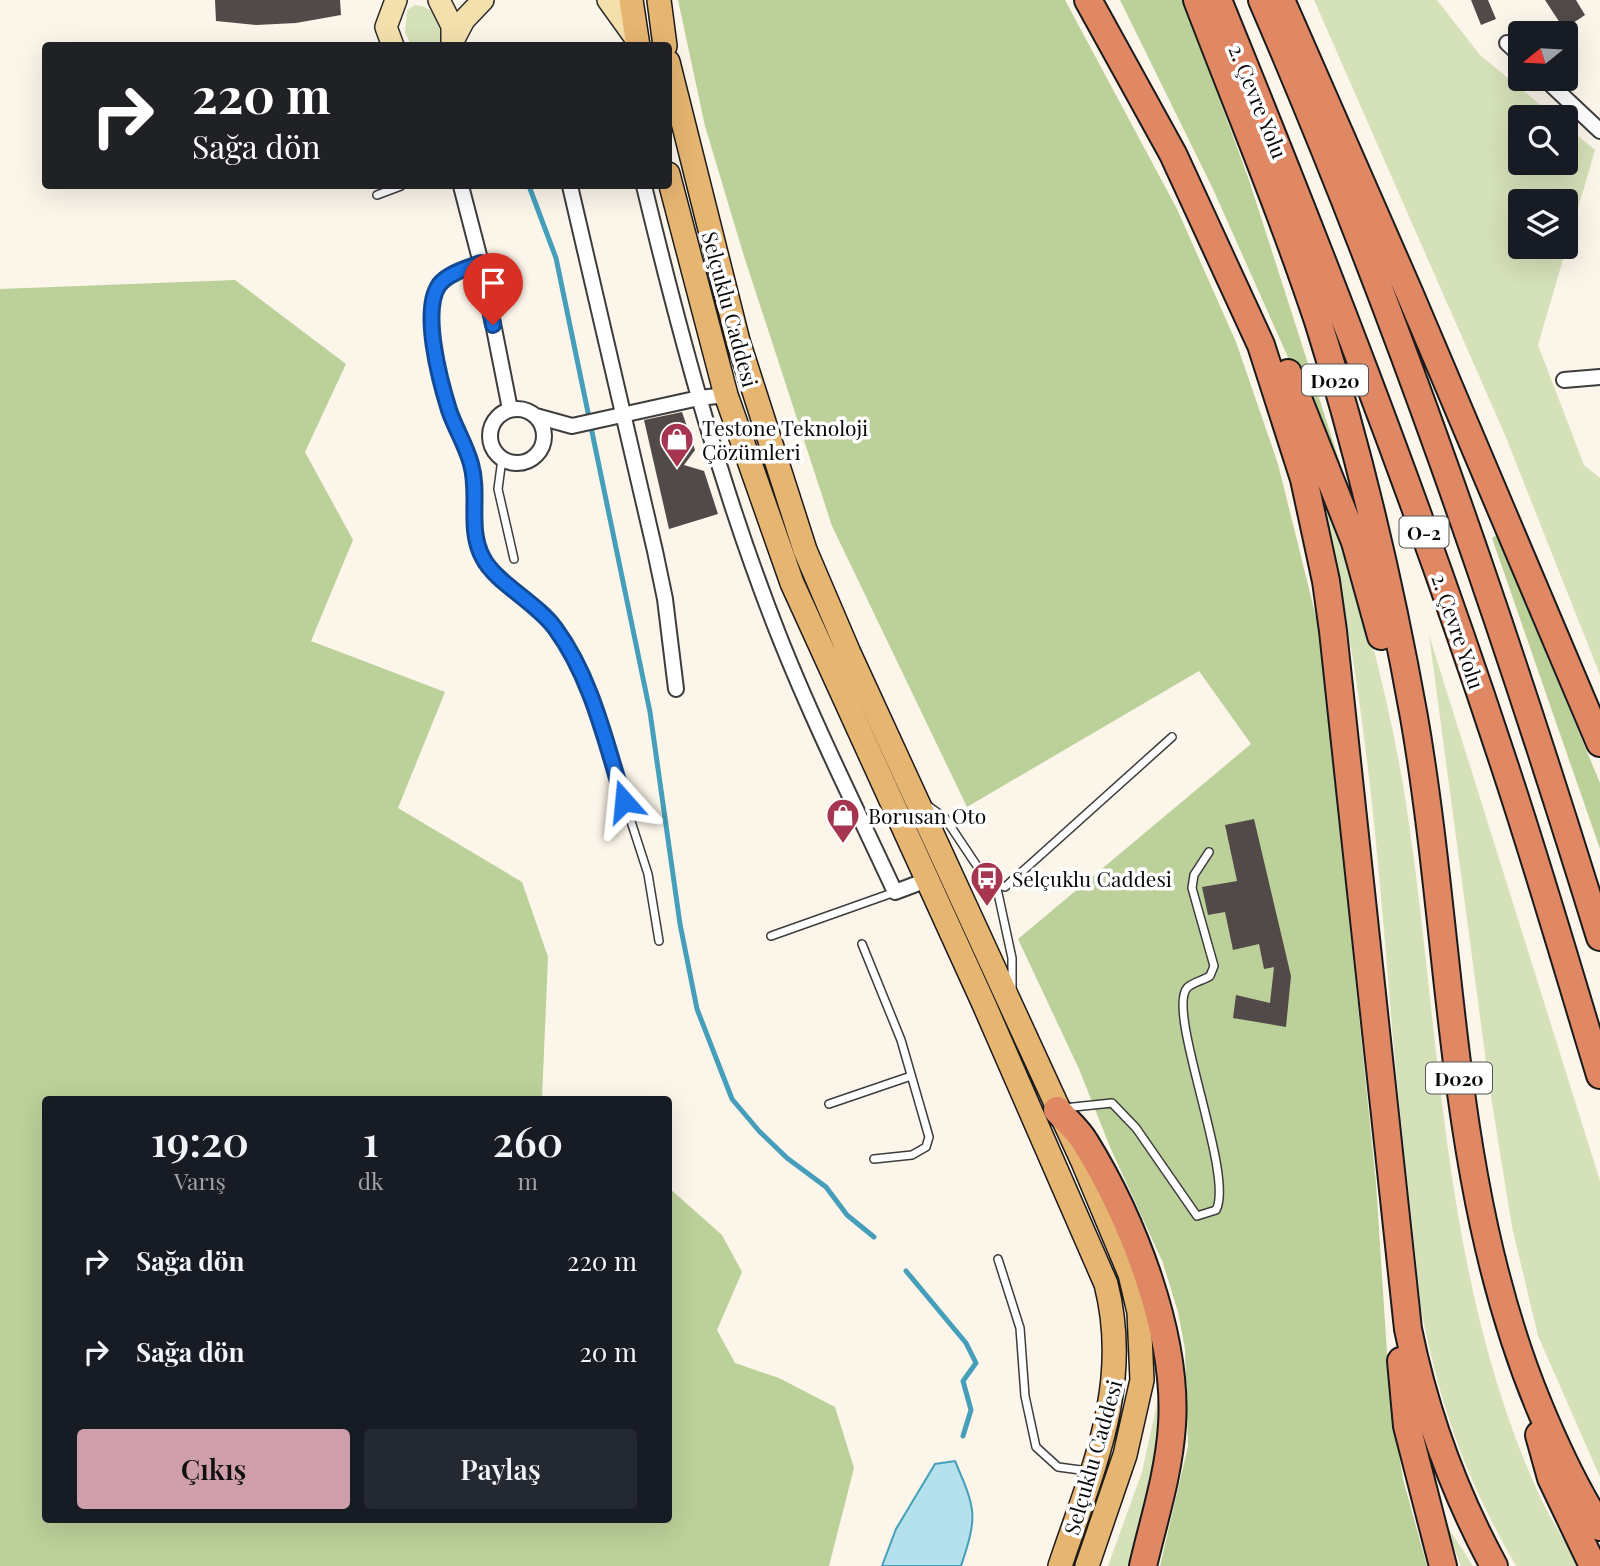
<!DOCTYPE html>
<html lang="tr">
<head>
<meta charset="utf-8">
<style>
	body { margin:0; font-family:"Playfair Display",serif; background:#242831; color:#f1f3f6; height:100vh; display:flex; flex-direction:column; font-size:26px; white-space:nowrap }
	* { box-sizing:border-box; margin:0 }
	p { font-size:23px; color:#9ea1a6 }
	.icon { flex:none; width:38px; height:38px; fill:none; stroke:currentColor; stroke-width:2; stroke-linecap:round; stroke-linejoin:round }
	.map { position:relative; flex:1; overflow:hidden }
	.side { position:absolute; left:42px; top:1096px; width:630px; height:427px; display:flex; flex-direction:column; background:#171b24; border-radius:7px; box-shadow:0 7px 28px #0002 }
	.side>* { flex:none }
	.top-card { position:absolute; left:42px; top:42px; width:630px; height:147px; border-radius:7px; box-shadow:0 7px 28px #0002; background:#202124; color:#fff; overflow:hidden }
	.needle { width:46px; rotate:252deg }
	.fabs { position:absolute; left:1508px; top:21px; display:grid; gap:14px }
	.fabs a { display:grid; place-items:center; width:70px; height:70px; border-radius:7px; background:#171b24; box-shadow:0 7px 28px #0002; font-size:35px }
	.pin { position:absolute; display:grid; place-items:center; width:60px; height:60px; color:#fff; margin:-72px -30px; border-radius:50% 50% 50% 0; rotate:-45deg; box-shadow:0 0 7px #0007 }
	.pin .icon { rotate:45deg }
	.me { position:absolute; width:77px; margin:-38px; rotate:342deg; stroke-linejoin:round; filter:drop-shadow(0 0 5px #0008) }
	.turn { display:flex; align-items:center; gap:24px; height:147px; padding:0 35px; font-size:32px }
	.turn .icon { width:91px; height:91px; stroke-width:2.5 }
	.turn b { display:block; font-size:49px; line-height:60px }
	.eta { display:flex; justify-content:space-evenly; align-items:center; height:119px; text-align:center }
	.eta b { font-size:42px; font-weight:600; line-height:49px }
	.action { display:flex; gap:14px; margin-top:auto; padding:14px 35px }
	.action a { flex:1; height:80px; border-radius:7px; background:#cf9eab; color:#111; font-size:28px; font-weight:600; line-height:80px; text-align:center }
	.action a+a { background:#242831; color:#f1f3f6 }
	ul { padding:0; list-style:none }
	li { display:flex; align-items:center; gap:21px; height:91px; padding:0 35px }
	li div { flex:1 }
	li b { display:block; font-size:26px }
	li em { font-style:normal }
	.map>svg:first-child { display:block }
	.green { fill:#d5e1b9; fill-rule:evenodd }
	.forest { fill:#bcd09a }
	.water { fill:#b5e1ed; stroke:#469fba; stroke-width:2 }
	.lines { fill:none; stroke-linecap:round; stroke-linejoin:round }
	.stream { stroke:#469fba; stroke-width:5 }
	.building { fill:#514a48 }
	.lane-casing { stroke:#3d3d3d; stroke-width:10 }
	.street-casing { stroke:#3d3d3d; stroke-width:18 }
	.secondary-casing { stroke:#2c2c2c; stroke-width:24 }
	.primary-casing { stroke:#1b1b1b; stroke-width:26 }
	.highway-casing { stroke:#1b1b1b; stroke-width:30 }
	.lane { stroke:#fff; stroke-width:7 }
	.street { stroke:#fff; stroke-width:14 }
	.secondary { stroke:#f4e0ad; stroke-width:21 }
	.primary { stroke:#e6b571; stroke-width:23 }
	.highway { stroke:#e08764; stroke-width:26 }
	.route-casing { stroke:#114b97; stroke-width:18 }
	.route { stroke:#1a73e8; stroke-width:12 }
	.labels { text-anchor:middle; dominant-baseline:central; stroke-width:7; stroke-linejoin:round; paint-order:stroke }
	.shield { fill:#fff; stroke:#545454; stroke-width:2 }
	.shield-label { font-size:19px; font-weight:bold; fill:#0a0a0a }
	.street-label { font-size:21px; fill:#0a0a0a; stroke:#fff }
	.poi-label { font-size:21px; fill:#0a0a0a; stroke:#fff; text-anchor:start }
</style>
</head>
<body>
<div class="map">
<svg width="1600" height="1566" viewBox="0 0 1600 1566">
	<rect width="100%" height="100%" fill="#fcf5ea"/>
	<path class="green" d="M1314 0H1437L1480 55 1555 117H1521V163H1566V126L1595 150 1538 345 1584 465 1600 478V675L1505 435ZM1566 201V247H1521V201Z
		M415 5C437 6 442 27 442 45H411L405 32 407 10Z
		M1328 495C1361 594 1388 693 1405 797 1442 1032 1439 1278 1541 1499 1552 1522 1567 1544 1580 1566H1516C1465 1477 1441 1409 1421 1309 1412 1219 1401 1129 1393 1039 1378 858 1365 674 1320 498Z
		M1429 635 1600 1181V1477L1538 1336 1512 1227 1489 1084Z
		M1162 1381 1164 1417 1136 1566H1108L1142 1472Z
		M1444 1521 1473 1566H1461Z"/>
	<path class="forest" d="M678 0H1065L1177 209 1236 342 1278 464 1320 633 1376 1183 1390 1399 1403 1479 1427 1566H1160L1188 1446 1185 1349 1178 1312 1163 1263 1110 1147 1079 1069 1018 939 1251 744 1199 671 967 807 832 526 743 253 705 126Z
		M1120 0H1183L1249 180 1340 463 1336 465 1213 189Z
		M235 280 346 364 305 452 353 540 311 641 445 692 398 808 522 882 548 957 542 1099H46V1519H668L669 1188 722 1235 742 1272 717 1330 735 1363 779 1378 835 1407 854 1468 829 1566H0V289Z
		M1497 535 1600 783V849L1492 538Z"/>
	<path class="water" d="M955 1461C976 1510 978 1515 961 1566H882L896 1529 935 1464Z"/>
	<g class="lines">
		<path class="stream" d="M529 186 556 258 650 712 680 924 697 1009 732 1099 759 1131 787 1158 826 1187 847 1215 874 1237
			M906 1271 966 1343 976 1363 963 1381 971 1410 963 1436"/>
	</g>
	<path class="building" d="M215 0H340L341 15 296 23 256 25 216 21Z
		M1471 0H1488L1496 19 1481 25Z
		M1545 0H1576L1585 15 1564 29Z
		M682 412 695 450 684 465 704 471 718 514 669 529 644 420Z
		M1254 819 1291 976 1286 1027 1233 1018 1236 995 1270 1003 1274 967 1264 969 1259 944 1233 950 1225 912 1208 915 1202 887 1237 881 1225 825Z"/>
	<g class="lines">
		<defs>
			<path id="lane" d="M377 195 401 186
				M481 263 450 276 440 284 433 300 432 336 449 408 471 464 476 541 483 560 495 573 531 601 556 628 572 657 594 707 648 874 659 941
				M502 459 498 489 514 559
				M927 805 945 818 987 881 1005 887 1172 737
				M996 884 1012 958V988
				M771 936 895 892
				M862 944 901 1040 929 1137 926 1147 912 1155 874 1159
				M829 1104 911 1076
				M1064 1108 1112 1103 1136 1128 1197 1216 1216 1210C1235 1176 1166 1012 1187 988 1191 983 1204 980 1210 976L1214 966 1192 888 1194 875 1209 852
				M998 1259 1020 1328 1025 1396 1036 1447 1058 1467 1088 1471"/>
			<path id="street" d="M1507 43 1521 56
				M1545 79 1600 131
				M461 186 481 263 510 409
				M570 186 655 551 665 599 676 689
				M644 186C681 339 722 493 781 641 815 726 856 808 895 892L927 880
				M1564 380 1600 377
				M490 436a27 27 0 1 1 54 0a27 27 0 1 1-54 0Z
				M536 416 572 426 699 398 726 395"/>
			<path id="secondary" d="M439 0 452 26V46
				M608 0 636 39
				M454 39 464 20 483 0
				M393 46 386 27 396 0"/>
			<path id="primary" d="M631 0 638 46
				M659 0 665 46
				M668 62 738 341 805 550 849 653 1083 1162 1130 1274 1139 1312 1142 1380 1125 1455 1087 1566
				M668 174 726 395 792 583 983 1002 1106 1284C1132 1386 1092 1470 1060 1566"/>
			<path id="highway" d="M1088 0 1173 154 1261 345 1304 479 1326 581 1333 631 1408 1329C1425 1413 1453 1490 1494 1566
				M1197 0C1238 107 1282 213 1318 321 1359 451 1390 583 1414 717 1454 947 1448 1187 1539 1406 1556 1447 1576 1490 1600 1527
				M1218 0C1319 248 1416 497 1500 752 1536 859 1567 967 1600 1075
				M1262 0C1394 305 1502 620 1600 937
				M1281 0 1409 292 1600 743
				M1288 373 1355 542 1381 636
				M1057 1110C1066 1120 1078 1130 1085 1142 1132 1218 1178 1334 1172 1425 1169 1473 1154 1519 1143 1566
				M1401 1361 1407 1426 1443 1566
				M1539 1435 1551 1478 1593 1566"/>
		</defs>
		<use href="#lane" class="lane-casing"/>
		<use href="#street" class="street-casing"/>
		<use href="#secondary" class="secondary-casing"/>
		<use href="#primary" class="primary-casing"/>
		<use href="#highway" class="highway-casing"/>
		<use href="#lane" class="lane"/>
		<use href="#street" class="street"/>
		<use href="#secondary" class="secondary"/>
		<use href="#primary" class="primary"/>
		<use href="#highway" class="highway"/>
	</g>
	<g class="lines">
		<defs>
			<path id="route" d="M493 325 481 263C468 268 448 273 439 285 421 311 440 381 449 410 455 428 466 445 471 464 480 495 467 529 483 558 495 582 537 603 555 628 592 678 606 744 624 801"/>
		</defs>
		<use href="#route" class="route-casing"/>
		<use href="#route" class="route"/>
	</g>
	<defs>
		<symbol id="shop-pin" viewBox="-11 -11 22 30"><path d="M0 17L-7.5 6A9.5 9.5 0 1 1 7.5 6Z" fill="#a6364f" stroke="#fff"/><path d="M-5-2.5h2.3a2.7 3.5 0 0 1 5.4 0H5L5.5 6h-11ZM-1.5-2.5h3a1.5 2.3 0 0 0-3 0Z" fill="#fff"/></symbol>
		<symbol id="bus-pin" viewBox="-11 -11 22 30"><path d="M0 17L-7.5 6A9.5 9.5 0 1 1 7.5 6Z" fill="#a6364f" stroke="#fff"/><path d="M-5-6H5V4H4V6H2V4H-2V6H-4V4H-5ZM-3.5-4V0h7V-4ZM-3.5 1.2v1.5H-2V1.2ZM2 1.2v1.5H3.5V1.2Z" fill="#fff"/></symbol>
	</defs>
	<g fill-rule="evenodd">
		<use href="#shop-pin" x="658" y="420" width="38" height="52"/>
		<use href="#shop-pin" x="824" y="796" width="38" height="52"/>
		<use href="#bus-pin" x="968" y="859" width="38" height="52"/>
	</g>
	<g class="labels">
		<g class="shield">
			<rect x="1302" y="364.5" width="66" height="31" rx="5"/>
			<rect x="1399.5" y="516.5" width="49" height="31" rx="5"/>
			<rect x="1426" y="1062.5" width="66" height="31" rx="5"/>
		</g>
		<g class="shield-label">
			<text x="1335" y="380">D020</text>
			<text x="1424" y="532">O-2</text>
			<text x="1459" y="1078">D020</text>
		</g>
		<g class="street-label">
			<text transform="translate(1259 101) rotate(68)">2. Çevre Yolu</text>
			<text transform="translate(731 309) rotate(75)">Selçuklu Caddesi</text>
			<text transform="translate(1459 631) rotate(71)">2. Çevre Yolu</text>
			<text transform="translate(1092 1457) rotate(-74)">Selçuklu Caddesi</text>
		</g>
		<g class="poi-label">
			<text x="702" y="427">Testone Teknoloji<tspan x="702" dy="24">Çözümleri</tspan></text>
			<text x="868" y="815">Borusan Oto</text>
			<text x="1012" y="878">Selçuklu Caddesi</text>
		</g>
	</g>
</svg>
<div class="fabs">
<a><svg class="needle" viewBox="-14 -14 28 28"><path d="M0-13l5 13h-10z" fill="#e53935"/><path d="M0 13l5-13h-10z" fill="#9ea1a6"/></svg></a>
<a><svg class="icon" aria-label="search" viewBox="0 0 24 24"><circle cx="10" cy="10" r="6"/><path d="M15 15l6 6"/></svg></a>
<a><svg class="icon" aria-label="layers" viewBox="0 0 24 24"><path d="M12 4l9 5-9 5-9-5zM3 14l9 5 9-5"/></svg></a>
</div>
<div class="pin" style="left:493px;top:325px;background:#d93025"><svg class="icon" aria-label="arrive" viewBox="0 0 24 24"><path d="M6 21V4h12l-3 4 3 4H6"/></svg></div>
<svg class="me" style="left:624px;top:801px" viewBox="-20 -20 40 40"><path d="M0-17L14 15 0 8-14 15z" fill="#1a73e8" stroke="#fff" stroke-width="4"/></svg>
<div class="top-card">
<div class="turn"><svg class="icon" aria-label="right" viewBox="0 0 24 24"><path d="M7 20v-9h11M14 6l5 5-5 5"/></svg><div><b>220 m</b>Sağa dön</div></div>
</div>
<section class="side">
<div class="eta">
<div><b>19:20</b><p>Varış</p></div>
<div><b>1</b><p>dk</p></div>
<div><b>260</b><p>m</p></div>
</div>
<ul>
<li><svg class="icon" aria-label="right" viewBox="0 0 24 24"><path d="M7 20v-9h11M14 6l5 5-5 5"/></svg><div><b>Sağa dön</b></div><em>220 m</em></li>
<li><svg class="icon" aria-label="right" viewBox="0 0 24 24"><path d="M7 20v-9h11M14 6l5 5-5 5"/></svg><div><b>Sağa dön</b></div><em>20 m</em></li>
</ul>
<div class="action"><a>Çıkış</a><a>Paylaş</a></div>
</section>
</div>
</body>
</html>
